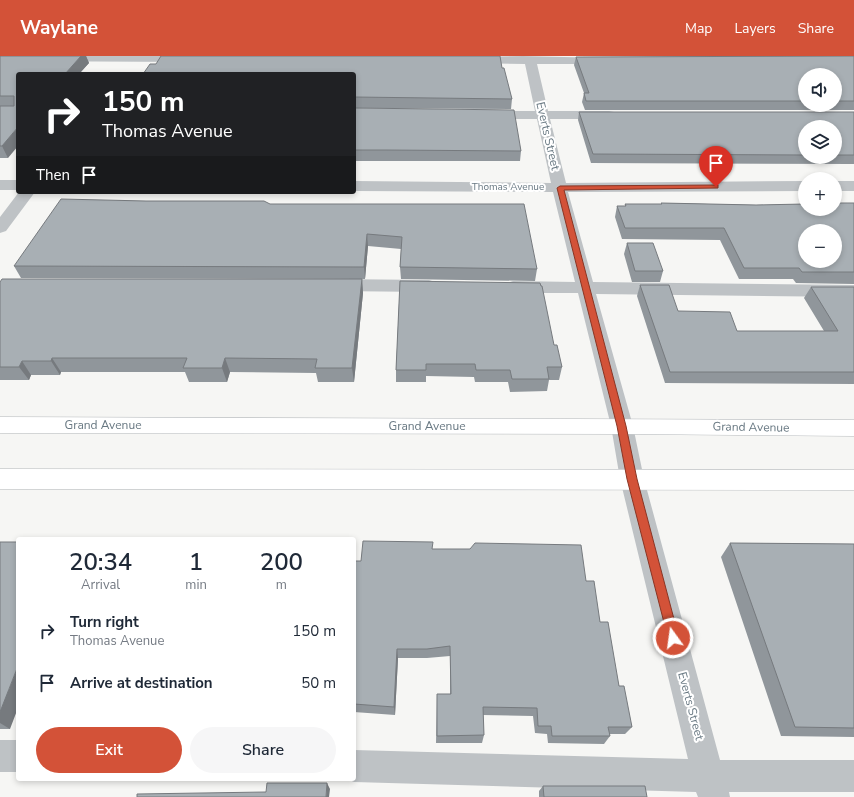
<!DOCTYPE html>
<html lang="en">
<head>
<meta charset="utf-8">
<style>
	body { margin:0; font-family:"Nunito Sans",sans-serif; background:#f6f6f7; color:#1f2937; height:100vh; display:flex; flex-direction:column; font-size:15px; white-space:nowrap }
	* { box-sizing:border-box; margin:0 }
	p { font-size:13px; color:#747a83 }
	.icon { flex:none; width:22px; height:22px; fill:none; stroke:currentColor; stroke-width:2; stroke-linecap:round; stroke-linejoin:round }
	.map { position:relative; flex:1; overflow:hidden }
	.side { position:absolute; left:16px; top:481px; width:340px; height:244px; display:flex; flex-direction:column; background:#fff; border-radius:4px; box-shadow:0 2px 6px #0003 }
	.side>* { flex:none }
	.guide { position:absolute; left:16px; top:16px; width:340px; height:122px; border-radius:4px; box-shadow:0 2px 6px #0003; background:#202124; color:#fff; overflow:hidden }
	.buttons { position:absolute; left:798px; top:12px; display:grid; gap:8px }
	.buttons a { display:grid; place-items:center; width:44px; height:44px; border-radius:50%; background:#fff; box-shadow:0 2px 6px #0003; font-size:20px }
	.pin { position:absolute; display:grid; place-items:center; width:34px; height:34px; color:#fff; margin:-41px -17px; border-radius:50% 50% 50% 0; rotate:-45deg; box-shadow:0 0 4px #0007 }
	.pin .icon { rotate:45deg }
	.me { position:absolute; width:44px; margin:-22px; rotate:346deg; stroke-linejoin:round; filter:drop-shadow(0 0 3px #0008) }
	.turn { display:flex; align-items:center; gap:14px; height:84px; padding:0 20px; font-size:18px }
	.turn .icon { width:52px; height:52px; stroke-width:2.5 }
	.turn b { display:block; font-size:28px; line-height:34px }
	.then { display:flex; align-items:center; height:38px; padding:0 20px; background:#0003; gap:8px; font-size:15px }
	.eta { display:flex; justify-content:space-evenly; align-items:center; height:68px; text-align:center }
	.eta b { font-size:24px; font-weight:600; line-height:28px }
	.button { display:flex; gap:8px; margin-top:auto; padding:8px 20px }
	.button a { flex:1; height:46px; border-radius:24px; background:#d35238; color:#fff; font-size:16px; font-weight:600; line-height:46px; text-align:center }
	.button a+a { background:#f6f6f7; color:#1f2937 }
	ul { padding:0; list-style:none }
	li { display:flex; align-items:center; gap:12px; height:52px; padding:0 20px }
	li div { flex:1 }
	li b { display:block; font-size:15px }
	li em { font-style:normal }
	header { display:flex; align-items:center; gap:24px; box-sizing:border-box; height:56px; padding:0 20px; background:#d35238; color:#fff }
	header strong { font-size:19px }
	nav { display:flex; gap:22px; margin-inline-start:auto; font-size:14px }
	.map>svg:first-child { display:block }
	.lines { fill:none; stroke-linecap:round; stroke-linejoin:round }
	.major-casing { stroke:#b2b6b9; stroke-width:1 }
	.minor { fill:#bec2c5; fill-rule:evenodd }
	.major { fill:#fff; fill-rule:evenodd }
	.wall { fill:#90969b; fill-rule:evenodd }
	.shaded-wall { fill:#767a7e }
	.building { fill:#a8afb4; stroke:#767a7e; fill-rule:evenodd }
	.route { fill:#d35238; stroke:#893524 }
	.labels { text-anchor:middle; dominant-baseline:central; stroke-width:4; stroke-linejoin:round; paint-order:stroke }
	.far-street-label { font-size:10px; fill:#687882; stroke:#fff }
	.street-label { font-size:12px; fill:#687882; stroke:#fff }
</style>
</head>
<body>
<header>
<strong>Waylane</strong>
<nav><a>Map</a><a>Layers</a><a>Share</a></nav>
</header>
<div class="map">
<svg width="854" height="741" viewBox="0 0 854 741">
	<rect width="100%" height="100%" fill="#f6f6f4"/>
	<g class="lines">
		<defs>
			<path id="major" d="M0 361 854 364V380L622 378 0 377Z
				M0 413 854 414V434L0 433Z"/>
		</defs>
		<use href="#major" class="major-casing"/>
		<path class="minor" d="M0 0H191L195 3 193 5 189 6 0 5Z
			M523 0 605 2 609 3 611 5 609 7 605 8H537L548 55H609L614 56 615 59 614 62 609 63H550L566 127 805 125V135L568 136 593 226 854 229V241L596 238 633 370 644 423 720 704H854V736H729L730 741H698L696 736 354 726 347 723H354V694L688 703 620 423 611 370 578 237H513L507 235 504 231 507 227 513 225 575 226 553 136 354 135V125L551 127 537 63H485L480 62 479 59 480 56 485 55H535L525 8 471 7 467 6 465 4 467 2 471 1Z
			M0 124H18V134H0Z
			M835 125H854V135H835Z
			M19 136H35L6 175 0 177V161Z
			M333 223 429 224 435 226 438 230 435 234 429 236 333 235 327 233 324 229 327 225Z
			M0 684H18V716H0Z"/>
		<use href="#major" class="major"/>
	</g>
	<path class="wall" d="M0 0H86L89 7 79 18H18L8 102H0Z
		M854 0V54H585L582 46 584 37 574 9 576 1ZM805 19H835V49H805Z
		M502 12 512 43 511 53 354 52V18Z
		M354 52 521 95 520 105H354Z
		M579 56H854V108L591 107 578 64ZM805 71H835V101H805Z
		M146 145 270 148 537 213 535 225 401 223 400 211 401 193 368 190 365 223 21 222 14 210Z
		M661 147 756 149 854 147V228L796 227 793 223H739L720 184 622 183 615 161 617 150H625V148H661Z
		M627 187 663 215 660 226H632L624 198Z
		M362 223 363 237 354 326H318L316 317 230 316 227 326H189L185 316H61L60 319H31L29 324H0V226Z
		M400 225 554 289 562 311 559 324H549L547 335 510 336 508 326H475L474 321 426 320V326H396V314Z
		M640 229 678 255 737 275H824L804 242 811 231H854V328L665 327 637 240Z
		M0 486 10 673H0Z
		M730 487 854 488V681L781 680 721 501Z
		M432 493 586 525 600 566 619 630 632 671 625 678H610V680L604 688 548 687 547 678 535 677 533 660 483 659 484 679 482 687H436L437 638H450V600L427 602H398L395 659 354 656V505H361Z
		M543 730 647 741H539V735Z"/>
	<path class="shaded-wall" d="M81 0H86L89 7 79 18H65Z
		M18 71V90L8 102 2 90Z
		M367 178 368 190 365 223 364 211Z
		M362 223 363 237 354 326 352 312Z
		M52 302 61 316 60 319 51 305Z
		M225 302 230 316 227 326 222 312Z
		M22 305 31 319 29 324 19 311Z
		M397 593 398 602 395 659 394 651Z
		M18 610V652L10 673 0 667V656Z
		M327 727 330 733 329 741H326Z"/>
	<path class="building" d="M0 0H81L65 18H18V71L2 90H0V50H14V40H0Z
		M161 0H500L502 12H504L512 43 354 41V18H143L150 8H156Z
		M854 0V45H835V19H805V45H586L584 37H589L576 1Z
		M354 52 514 54 521 95 386 94H354Z
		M579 56H854V99H835V71H805V99L593 98Z
		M61 143 146 145H264L270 148H524L537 213 400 211 402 181 367 178 364 211 14 210Z
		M661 147 756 149 805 148V153H835V147H854V216H802L799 212H744L724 172H625L617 150H626L625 148H662ZM805 175H835V205H805Z
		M627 187H653L663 215H635Z
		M2 223H362L352 312H315L317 303 225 302 222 312H183L187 302H52L51 305H22L19 311H0V226Z
		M400 225 540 227 541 230H542L554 289H557L562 311H547L549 323H512L510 314H476L475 308H426V314H396Z
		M640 229H669L678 255 730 256 737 275H838L811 231H854V316H670Z
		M363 485 433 486 432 493H470L475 487 581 489 586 525H594L600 566H608L619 630H624L632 671H608L610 680H552L551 670H538L537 652 483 651 484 679 437 680V638H451L450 590 427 593H397L394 651 354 648V505H361Z
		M0 486H18V610L0 656Z
		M730 487 854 488V672L795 671Z
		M267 727H327L326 741H137V738L266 736Z
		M543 730H645L647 741H544Z"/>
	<path class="route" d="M716 129H718V132L564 134 626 370 637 423 679 582 678 586 673 587 669 586 668 582 627 423 617 370 557 132 560 130Z"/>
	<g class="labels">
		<g class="far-street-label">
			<text x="508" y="131">Thomas Avenue</text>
		</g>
		<g class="street-label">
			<text transform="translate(548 80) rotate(77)">Everts Street</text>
			<text x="103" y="369">Grand Avenue</text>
			<text x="427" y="370">Grand Avenue</text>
			<text transform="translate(751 371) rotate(1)">Grand Avenue</text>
			<text transform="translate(691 650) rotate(75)">Everts Street</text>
		</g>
	</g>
</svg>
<div class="buttons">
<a><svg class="icon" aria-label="sound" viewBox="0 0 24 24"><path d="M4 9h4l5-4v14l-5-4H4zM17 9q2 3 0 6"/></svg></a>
<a><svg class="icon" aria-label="layers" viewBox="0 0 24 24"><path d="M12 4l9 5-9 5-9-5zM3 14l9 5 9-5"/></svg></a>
<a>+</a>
<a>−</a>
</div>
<div class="pin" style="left:716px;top:131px;background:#d93025"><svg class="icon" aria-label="arrive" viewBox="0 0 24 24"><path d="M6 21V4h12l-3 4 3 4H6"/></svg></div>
<svg class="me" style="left:673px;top:582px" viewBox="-20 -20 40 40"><circle r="17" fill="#d35238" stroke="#fff" stroke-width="3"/><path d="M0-11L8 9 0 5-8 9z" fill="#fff"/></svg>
<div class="guide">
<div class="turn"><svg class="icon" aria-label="right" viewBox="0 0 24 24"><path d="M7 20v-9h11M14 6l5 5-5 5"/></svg><div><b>150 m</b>Thomas Avenue</div></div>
<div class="then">Then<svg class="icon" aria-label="arrive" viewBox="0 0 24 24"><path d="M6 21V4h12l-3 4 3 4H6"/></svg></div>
</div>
<section class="side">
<div class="eta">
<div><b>20:34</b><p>Arrival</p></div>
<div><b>1</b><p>min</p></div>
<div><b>200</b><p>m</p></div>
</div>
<ul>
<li><svg class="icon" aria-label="right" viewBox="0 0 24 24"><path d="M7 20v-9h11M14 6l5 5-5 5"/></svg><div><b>Turn right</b><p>Thomas Avenue</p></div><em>150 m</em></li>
<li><svg class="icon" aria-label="arrive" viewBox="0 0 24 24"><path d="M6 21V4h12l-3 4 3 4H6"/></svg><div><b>Arrive at destination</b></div><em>50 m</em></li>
</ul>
<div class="button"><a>Exit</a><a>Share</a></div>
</section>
</div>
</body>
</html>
